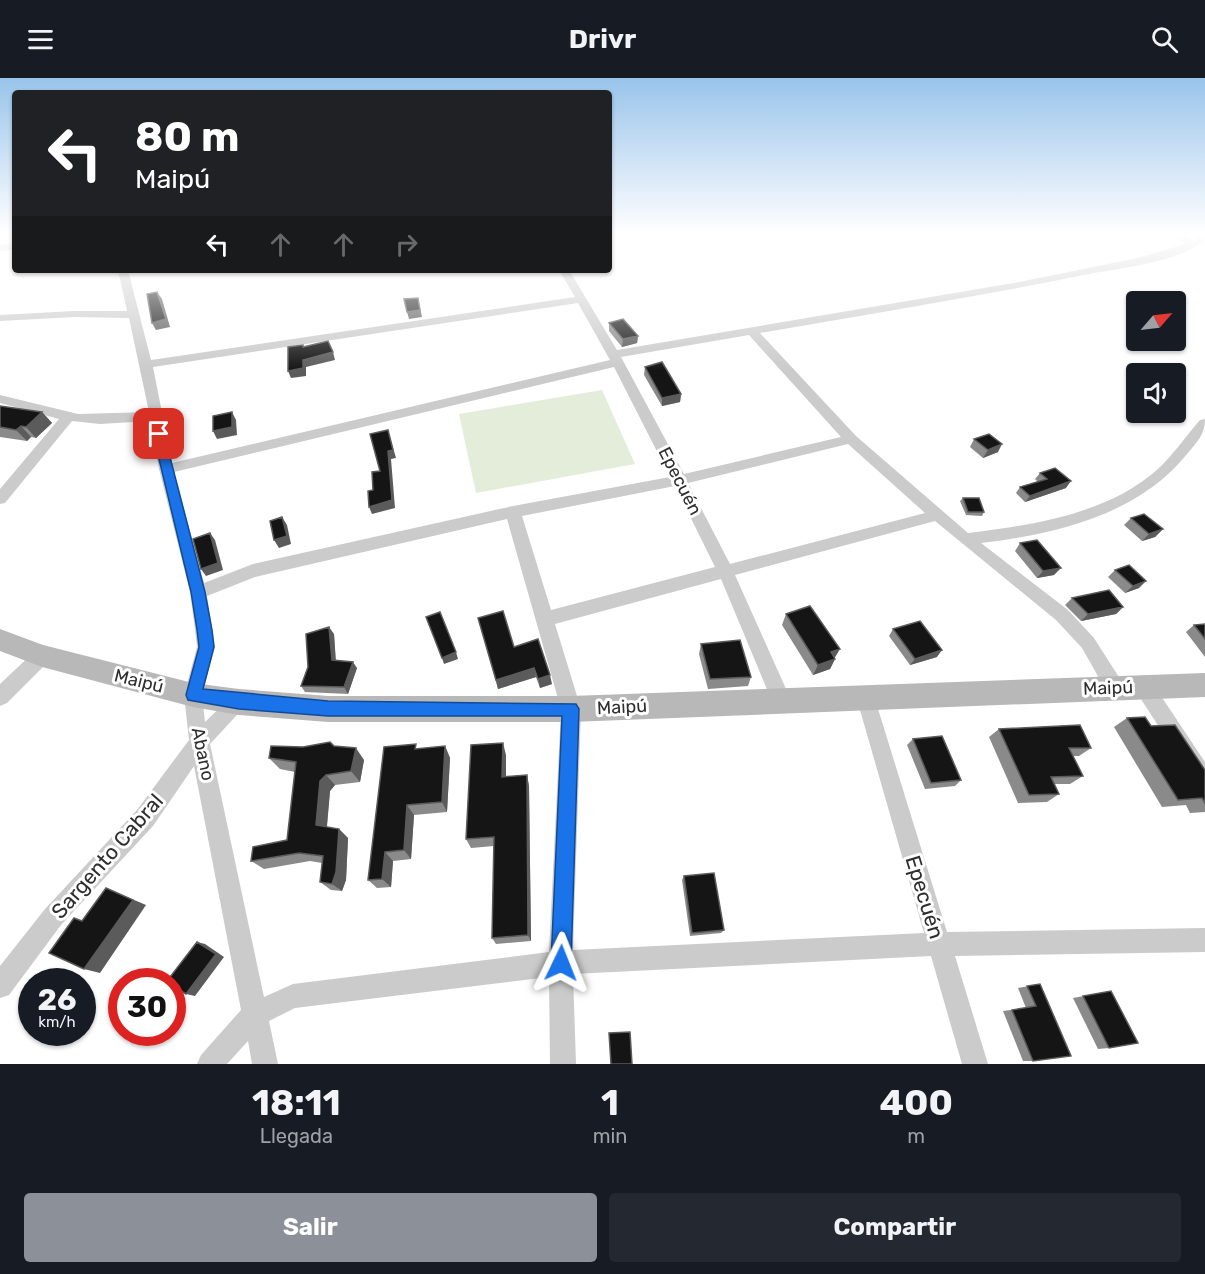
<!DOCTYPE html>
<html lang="es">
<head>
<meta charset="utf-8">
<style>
	body { margin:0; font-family:Rubik,sans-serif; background:#242831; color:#f1f3f6; height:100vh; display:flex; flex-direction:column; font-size:22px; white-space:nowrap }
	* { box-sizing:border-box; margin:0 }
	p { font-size:20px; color:#9ea1a6 }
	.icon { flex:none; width:33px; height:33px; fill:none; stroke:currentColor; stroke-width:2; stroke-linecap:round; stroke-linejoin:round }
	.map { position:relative; height:986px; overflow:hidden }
	.sheet { display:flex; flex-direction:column; background:#171b24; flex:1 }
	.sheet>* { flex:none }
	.top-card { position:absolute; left:12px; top:12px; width:600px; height:183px; border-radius:6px; box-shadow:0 2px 4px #0004; background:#202124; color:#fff; overflow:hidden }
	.needle { width:39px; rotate:62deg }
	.fabs { position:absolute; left:1126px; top:213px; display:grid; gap:12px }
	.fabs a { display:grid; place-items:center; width:60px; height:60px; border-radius:6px; background:#171b24; box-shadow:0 2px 4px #0004; font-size:30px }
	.speed { position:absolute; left:18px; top:890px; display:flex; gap:12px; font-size:30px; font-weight:700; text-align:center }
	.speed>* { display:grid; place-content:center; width:78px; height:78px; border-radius:50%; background:#171b24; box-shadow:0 2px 4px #0004; line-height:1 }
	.speed small { font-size:15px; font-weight:400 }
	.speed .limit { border:9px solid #d22; background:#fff; color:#111 }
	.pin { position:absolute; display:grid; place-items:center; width:51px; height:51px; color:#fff; margin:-26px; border-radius:12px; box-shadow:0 3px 9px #0006 }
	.me { position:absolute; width:66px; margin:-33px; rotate:2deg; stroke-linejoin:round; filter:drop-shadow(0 0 4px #0008) }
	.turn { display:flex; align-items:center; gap:21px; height:126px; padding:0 24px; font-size:27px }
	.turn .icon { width:78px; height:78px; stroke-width:2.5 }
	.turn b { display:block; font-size:42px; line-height:51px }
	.lanes { display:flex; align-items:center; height:57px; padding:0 24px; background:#0003; justify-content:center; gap:30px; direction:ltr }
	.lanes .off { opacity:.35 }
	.eta { display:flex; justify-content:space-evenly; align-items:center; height:102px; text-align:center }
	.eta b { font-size:36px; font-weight:700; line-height:42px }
	.action { display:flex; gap:12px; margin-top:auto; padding:12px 24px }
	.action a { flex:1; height:69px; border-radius:6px; background:#8c9099; color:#fff; font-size:24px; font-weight:700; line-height:69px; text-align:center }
	.action a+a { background:#242831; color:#f1f3f6 }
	header { display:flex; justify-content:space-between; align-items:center; height:78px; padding:0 24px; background:#171b24; font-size:27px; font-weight:700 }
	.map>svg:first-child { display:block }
	.green { fill:#e3edda }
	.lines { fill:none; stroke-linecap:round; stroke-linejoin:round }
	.street { fill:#cbcbcb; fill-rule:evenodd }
	.secondary { fill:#b8b8b8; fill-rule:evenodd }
	.wall { fill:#8a8a8a }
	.shaded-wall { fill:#5b5b5b }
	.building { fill:#151515; stroke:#5b5b5b; stroke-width:1.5 }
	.route { fill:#1a73e8; stroke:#114b97; stroke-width:1.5 }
	.labels { text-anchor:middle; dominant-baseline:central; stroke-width:6; stroke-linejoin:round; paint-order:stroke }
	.street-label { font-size:18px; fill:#2e2e2e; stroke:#fff }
	.near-street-label { font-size:21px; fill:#2e2e2e; stroke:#fff }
</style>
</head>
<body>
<header><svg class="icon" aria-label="menu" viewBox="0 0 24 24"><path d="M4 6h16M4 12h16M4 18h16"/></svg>Drivr<svg class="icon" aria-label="search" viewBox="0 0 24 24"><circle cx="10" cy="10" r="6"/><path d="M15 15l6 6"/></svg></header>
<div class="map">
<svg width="1205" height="986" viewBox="0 0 1205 986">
	<rect width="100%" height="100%" fill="#fff"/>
	<path class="green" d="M602 312 635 386 476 415 459 336Z"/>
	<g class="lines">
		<path class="street" d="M1167 155H1179L1193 162 1200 155H1205V161C1181 185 1117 190 1084 197 977 219 868 236 760 255L856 358 968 455C1033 447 1108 436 1158 391 1174 376 1186 358 1200 342L1205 341C1205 357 1197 364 1187 376 1138 437 1056 456 981 465L1068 532 1094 560 1122 604 1124 610 1122 616 1115 618 1108 616 1082 570 1056 542 935 443 735 497 791 622 788 628 781 631 774 628 721 501 555 546 581 631 573 872 924 855 856 618 858 612 865 609 872 612 874 618 947 854 1205 850V874L955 878 988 986H962L931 878 573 896 576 986H550L549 899 295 930 269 943 278 986H252L248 963 227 986H197L201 977 241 932 194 688 153 748 61 847 9 917 0 920V888L45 831 137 732 189 662 184 617 197 569 195 552 190 514 159 391 150 343 100 346 72 343 5 425 0 426V411L59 341 0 325V317L78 336 149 334 129 240 74 239 0 243V237L74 233H127L118 192H128L151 282 575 219 559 192H569L617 272 1019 204 1133 181 1186 166ZM578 225 610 282 172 385 153 289ZM749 257 841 359 684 396 621 279ZM614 289 670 399 513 428 253 486 204 505 174 394ZM848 366 925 435 730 486 688 405ZM675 408 715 489 551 532 522 438ZM507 441 561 631 549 874 293 906 264 919 210 666 249 624 246 618 239 615 232 618 205 644 202 617 215 569 207 518 255 499Z
			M15 165V171L0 173V167Z
			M42 570 48 572 51 578 48 584 7 625 0 628V606L36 572Z
			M1144 601 1151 603 1205 684V712L1198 709 1137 615 1135 609 1137 603Z"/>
		<path class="secondary" d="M0 551 43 567 193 605 239 611 328 618H571L1205 595V619L571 644H328L239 637 193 629 42 589 0 573Z"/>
	</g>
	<path class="wall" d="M609 245 638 258 637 265 622 269 609 253Z
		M645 289 681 316 680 324 662 328 644 297Z
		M0 328 42 334 52 345 36 360 31 359 27 363 0 359Z
		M974 361 998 374 983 380 970 369Z
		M1040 395 1066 410 1025 424 1016 415 1020 409 1038 404 1035 401Z
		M963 420 984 434 982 438 966 437 960 423Z
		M1131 440 1163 451 1155 459 1142 463 1124 447Z
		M1020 465 1054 497 1037 500 1015 473Z
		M1115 492 1139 510 1125 515 1108 499Z
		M1072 520 1123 529 1116 536 1081 543 1065 527Z
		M786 536 835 580V581L830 591 813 597 782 547Z
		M478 540 514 569 552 606 540 610 536 599 498 611Z
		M1205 546V579L1186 554 1194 547Z
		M893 551 937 579 910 587 889 558Z
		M334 556 336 583 357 590 348 616 305 614 301 608Z
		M701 566 751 599 748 608 708 611 699 576Z
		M1127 640 1151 648 1205 692V734L1190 735 1186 727 1162 729 1114 649Z
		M999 651 1091 670 1079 678H1073L1083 698 1070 706H1054L1059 716 1047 724 1018 725 989 659Z
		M913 661 961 702 955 708 925 711 907 667Z
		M334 668 364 682 360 704 335 707 330 713 327 749 339 751 348 760 346 802 342 813 331 812 320 804 322 785 310 783 264 791 251 783 287 762 295 694 280 691 269 680 303 669Z
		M445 668 450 680 447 734 414 737 411 781 393 783 391 809 377 810 368 802 418 671Z
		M506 677V699L527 697 529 708 531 863 496 866 492 860 494 768 471 770 466 761Z
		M684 798 724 852 721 855 690 858 682 802Z
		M1040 906 1033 983H1023L1003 933 1026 930 1018 910Z
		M1111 913 1109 970 1098 971 1073 920Z"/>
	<path class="shaded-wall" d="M157 214 162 221 170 249 156 252 152 245Z
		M418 220 422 239 409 241 407 234Z
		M638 258 637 265 622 269 623 261Z
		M333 274 335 282 306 289V298L291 300 288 293 303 282Z
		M681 316 680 324 662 328V320Z
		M42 334 52 345 36 360 26 349Z
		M232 334 236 342 237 357 217 361 213 353Z
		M21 348 31 359 27 363 16 352Z
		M388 352 396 380 391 381 395 430 372 436 369 429 388 373Z
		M1002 366 998 374 983 380 988 372Z
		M1071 403 1066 410 1025 424 1030 418Z
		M282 439 287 447 291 466 279 470 274 462Z
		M1163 451 1155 459 1142 463 1149 456Z
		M210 455 215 462 223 492 206 498 201 491Z
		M1061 490 1054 497 1037 500 1043 493Z
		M1146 503 1139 510 1125 515 1133 508Z
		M1123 529 1116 536 1081 543 1088 536Z
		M329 549 334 556 336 589 332 582Z
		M840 571 834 581 831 574Z
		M942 572 937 579 910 587 915 581Z
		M456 574 458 581 444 586 442 580Z
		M835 581 830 591 813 597 818 587Z
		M353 584 357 590 348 616 344 609Z
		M534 590 536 599 498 611 496 602Z
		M550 597 552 606 540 610 538 601Z
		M503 665 506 677V709L502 699Z
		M445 668 450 680 447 734 442 724Z
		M356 670 364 682 360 704 351 693Z
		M326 697 335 707 330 713 326 757 316 747 320 703Z
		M527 697 529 708 531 863 528 857Z
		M407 727 414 737 411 781 404 772Z
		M339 751 348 760 346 802 342 813 332 806Z
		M385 774 393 783 391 809 382 801Z
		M106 810 146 827 100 895 84 891Z
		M197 864 205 866 224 879 195 918 186 916Z"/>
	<path class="building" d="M157 214 166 241 152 245 147 216Z
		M418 220 420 232 407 234 404 221Z
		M623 241 638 258 623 261 609 245Z
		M328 263 333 274 303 282V290L288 293V269L303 267V269Z
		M662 284 681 316 662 320 645 289Z
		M0 328 42 334 26 349 21 348 16 352 0 349Z
		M232 334V349L213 353V338Z
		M388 352 393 372 388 373 392 422 369 429 368 413 373 412 372 394 380 393 370 356Z
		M989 356 1002 366 988 372 974 361Z
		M1055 390 1071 403 1030 418 1020 409 1047 401 1040 395Z
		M963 420H979L984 434H968Z
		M1144 436 1163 451 1149 456 1131 440Z
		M282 439 287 458 274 462 270 443Z
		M210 455 218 485 201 491 193 461Z
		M1037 462 1061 490 1043 493 1020 465Z
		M1129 487 1146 503 1133 508 1115 492Z
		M1109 512 1123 529 1088 536 1072 520Z
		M810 528 840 571 831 574 835 581 818 587 786 536Z
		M503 533 514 569 538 561 550 597 538 601 534 590 496 602 478 540Z
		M440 534 456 574 442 580 426 539Z
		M920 543 942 572 915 581 893 551Z
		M1205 546V561L1194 547Z
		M329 549 332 582 353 584 344 609 301 608 308 589 306 556Z
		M740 562 751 599 710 601 701 566Z
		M1145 639 1151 648 1175 647 1205 692V725L1202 720 1178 722 1127 640Z
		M1080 647 1091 670H1069L1083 698 1051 699 1059 716 1029 717 999 651Z
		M942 658 961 702 931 705 913 661Z
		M330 664 334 668 356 670 351 693 326 697 320 703 316 747 339 751 336 794 332 806 320 804 323 778 299 775 251 783 253 769 287 762 296 684 269 680 271 668 303 669Z
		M503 665 502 699 527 697 528 857 492 860 494 759 466 761 471 667Z
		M416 666 415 671 445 668 442 724 407 727 404 772 385 774 382 801 368 802 384 669Z
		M714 795 724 852 692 855 684 798Z
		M106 810 133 822 84 891 49 875 74 840 82 843Z
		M197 864 216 876 186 916 172 907V903H167Z
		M1040 906 1071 978 1033 983 1012 932 1036 928 1027 908Z
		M1111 913 1138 965 1109 970 1083 918Z
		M630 954 632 986H611L609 955Z"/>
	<linearGradient id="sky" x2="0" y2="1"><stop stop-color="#99c4eb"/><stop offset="0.53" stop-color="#fff"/><stop offset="1" stop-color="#fff" stop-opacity="0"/></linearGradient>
	<rect width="1205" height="293" fill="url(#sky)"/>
	<path class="route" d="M159 352 164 356 205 514 212 552 214 569 203 611 328 623 576 626 579 631 571 885 568 892 561 895 554 892 551 885 562 638H328L239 631 188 622 186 617 199 569 197 552 191 514 153 356Z"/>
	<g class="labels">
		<g class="street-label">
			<text transform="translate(680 403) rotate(63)">Epecuén</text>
			<text transform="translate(139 603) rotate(14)">Maipú</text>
			<text transform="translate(1108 610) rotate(-2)">Maipú</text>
			<text transform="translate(622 629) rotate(-3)">Maipú</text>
			<text transform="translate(203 676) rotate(78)">Abano</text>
		</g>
		<g class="near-street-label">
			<text transform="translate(107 778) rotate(-49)">Sargento Cabral</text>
			<text transform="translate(925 819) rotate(73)">Epecuén</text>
		</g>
	</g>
</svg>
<div class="fabs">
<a><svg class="needle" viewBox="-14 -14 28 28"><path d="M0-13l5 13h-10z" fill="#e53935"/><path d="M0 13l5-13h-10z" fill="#9ea1a6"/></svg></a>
<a><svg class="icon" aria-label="sound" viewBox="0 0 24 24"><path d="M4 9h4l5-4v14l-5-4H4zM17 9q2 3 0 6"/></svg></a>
</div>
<div class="speed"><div>26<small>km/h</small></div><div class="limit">30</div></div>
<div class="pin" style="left:159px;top:356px;background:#d93025"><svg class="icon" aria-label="arrive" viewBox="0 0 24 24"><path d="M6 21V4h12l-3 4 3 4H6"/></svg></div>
<svg class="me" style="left:561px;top:885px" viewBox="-20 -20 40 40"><path d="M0-17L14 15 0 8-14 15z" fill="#1a73e8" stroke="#fff" stroke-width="4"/></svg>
<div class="top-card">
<div class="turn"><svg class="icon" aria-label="left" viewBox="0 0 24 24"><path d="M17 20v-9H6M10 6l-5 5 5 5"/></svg><div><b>80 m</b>Maipú</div></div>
<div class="lanes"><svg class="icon" aria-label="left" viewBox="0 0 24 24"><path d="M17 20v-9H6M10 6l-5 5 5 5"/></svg><svg class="icon off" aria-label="ahead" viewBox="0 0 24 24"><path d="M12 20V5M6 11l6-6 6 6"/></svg><svg class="icon off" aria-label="ahead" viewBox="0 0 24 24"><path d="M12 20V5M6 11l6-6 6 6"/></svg><svg class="icon off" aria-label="right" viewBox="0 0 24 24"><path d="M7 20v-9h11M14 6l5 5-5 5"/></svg></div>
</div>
</div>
<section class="sheet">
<div class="eta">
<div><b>18:11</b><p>Llegada</p></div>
<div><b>1</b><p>min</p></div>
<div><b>400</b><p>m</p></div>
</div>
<div class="action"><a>Salir</a><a>Compartir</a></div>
</section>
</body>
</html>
